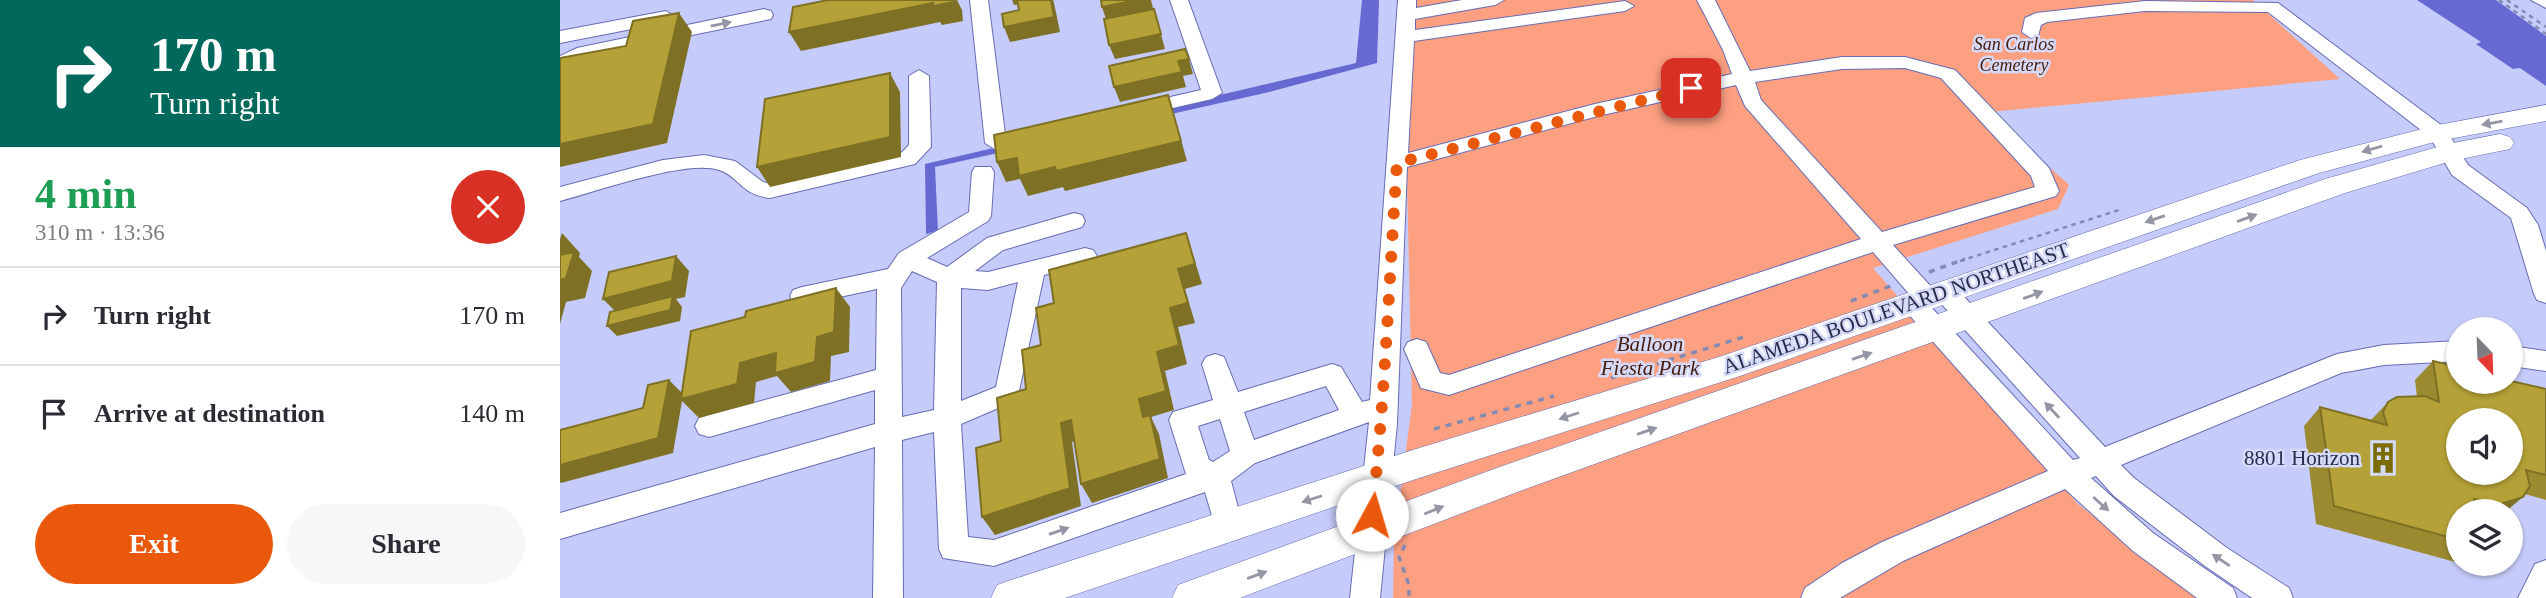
<!DOCTYPE html>
<html lang="en">
<head>
<meta charset="utf-8">
<style>
	body { margin:0; font-family:Georgia,serif; background:#f7f7f7; color:#2b2b33; height:100vh; display:flex; flex-direction:column; font-size:26px; white-space:nowrap }
	* { box-sizing:border-box; margin:0 }
	p { font-size:23px; color:#7c7c81 }
	.icon { flex:none; width:38px; height:38px; fill:none; stroke:currentColor; stroke-width:2; stroke-linecap:round; stroke-linejoin:round }
	.map { position:relative; flex:1; overflow:hidden }
	.side { display:flex; flex-direction:column; background:#fff; width:560px }
	.side>* { flex:none }
	.hud { background:#00695c; color:#fff; overflow:hidden }
	.needle { width:46px; rotate:157deg }
	.tools { position:absolute; left:1886px; top:317px; display:grid; gap:14px }
	.tools a { display:grid; place-items:center; width:77px; height:77px; border-radius:50%; background:#fff; box-shadow:0 2px 5px #0004; font-size:35px }
	.pin { position:absolute; display:grid; place-items:center; width:60px; height:60px; color:#fff; margin:-30px; border-radius:14px; box-shadow:0 4px 10px #0006 }
	.me { position:absolute; width:77px; margin:-38px; rotate:6deg; stroke-linejoin:round; filter:drop-shadow(0 0 5px #0008) }
	.turn { display:flex; align-items:center; gap:24px; height:147px; padding:0 35px; font-size:32px }
	.turn .icon { width:91px; height:91px; stroke-width:2.5 }
	.turn b { display:block; font-size:49px; line-height:60px }
	.round { display:grid; place-items:center; flex:none; width:74px; height:74px; border-radius:37px; background:#f7f7f7 }
	.headline { display:flex; align-items:center; justify-content:space-between; height:119px; padding:0 35px }
	h1 { font-size:42px; font-weight:700; line-height:52px; color:#1e9e55 }
	.button { display:flex; gap:14px; margin-top:auto; padding:14px 35px }
	.button a { flex:1; height:80px; border-radius:42px; background:#ea580c; color:#fff; font-size:28px; font-weight:700; line-height:80px; text-align:center }
	.button a+a { background:#f7f7f7; color:#2b2b33 }
	ul { padding:0; list-style:none }
	li { display:flex; align-items:center; gap:21px; height:98px; padding:0 35px; border-top:2px solid #e1e1e2 }
	li div { flex:1 }
	li b { display:block; font-size:26px }
	li em { font-style:normal }
	main { display:flex; flex:1; min-height:0 }
	.map>svg:first-child { display:block }
	.green { fill:#fda082 }
	.water { fill:#6669d1 }
	.lines { fill:none; stroke-linecap:round; stroke-linejoin:round }
	.minor-casing { stroke:#676cb3; stroke-width:2 }
	.major-casing { stroke:#676cb3; stroke-width:1 }
	.path-far1 { stroke:#858ab2; stroke-width:2.5; stroke-dasharray:4.5 4.5; stroke-linecap:butt }
	.path { stroke:#858ab2; stroke-width:3.5; stroke-dasharray:6 6; stroke-linecap:butt }
	.minor { fill:#fff; fill-rule:evenodd }
	.major { fill:#fff; fill-rule:evenodd }
	.wall { fill:#9b8a2f }
	.shaded-wall { fill:#7e7126 }
	.building { fill:#b4a137; stroke:#7e7126; stroke-width:2; fill-rule:evenodd }
	.oneway { fill:#9496a5 }
	.route { stroke:#ea580c; stroke-width:12; stroke-dasharray:0 21.6 }
	.labels { text-anchor:middle; dominant-baseline:central; stroke-width:5; stroke-linejoin:round; paint-order:stroke }
	.far-park-label { font-size:18px; font-style:italic; fill:#481b0b; stroke:#d5daf9 }
	.street-label { font-size:21px; fill:#2a2c4b; stroke:#d5daf9 }
	.park-label { font-size:21px; font-style:italic; fill:#481b0b; stroke:#d5daf9 }
	.poi-label { font-size:21px; fill:#2a2c4b; stroke:#d5daf9; text-anchor:end }
</style>
</head>
<body>
<main>
<section class="side">
<div class="hud">
<div class="turn"><svg class="icon" aria-label="right" viewBox="0 0 24 24"><path d="M7 20v-9h11M14 6l5 5-5 5"/></svg><div><b>170 m</b>Turn right</div></div>
</div>
<div class="headline"><div><h1>4 min</h1><p>310 m · 13:36</p></div><a class="round" style="background:#d93025;color:#fff"><svg class="icon" aria-label="close" viewBox="0 0 24 24"><path d="M6 6l12 12M18 6L6 18"/></svg></a></div>
<ul>
<li><svg class="icon" aria-label="right" viewBox="0 0 24 24"><path d="M7 20v-9h11M14 6l5 5-5 5"/></svg><div><b>Turn right</b></div><em>170 m</em></li>
<li><svg class="icon" aria-label="arrive" viewBox="0 0 24 24"><path d="M6 21V4h12l-3 4 3 4H6"/></svg><div><b>Arrive at destination</b></div><em>140 m</em></li>
</ul>
<div class="button"><a>Exit</a><a>Share</a></div>
</section>
<div class="map">
<svg width="1986" height="598" viewBox="0 0 1986 598">
	<rect width="100%" height="100%" fill="#c5cbfa"/>
	<path class="green" d="M843 0H1693L1780 79 1429 112 1423 108 1509 185 1498 209 1313 268 1518 504 1638 598H833L834 543 852 404Z"/>
	<path class="water" d="M802 0H819L817 63 705 93 375 167 378 231 366 234 365 164 796 63Z
		M1857 0H1936L1986 36V86L1960 68 1953 69 1916 44 1921 42Z"/>
	<g class="lines">
		<defs>
			<path id="minor" d="M410 0H428L445 134 461 130 468 132 472 137 468 142 436 150 425 143Z
				M610 0H628L662 93 652 99 578 116 571 114 568 110 571 106 641 90Z
				M838 0H856V8L902 0H944L935 5 855 19V30L1065 1 1074 6 1065 11 854 41 848 153 1035 104 1172 74 1163 50 1137 0H1155L1190 71 1282 57H1345L1395 70 1489 168 1499 191 1496 196 1333 245 1374 290 1385 283 1394 286 1545 447 1777 354 1824 345 1899 341V361L1824 365 1781 373 1561 465 1574 478 1667 548 1729 588 1733 598H1692L1645 566 1554 496 1536 476 1531 478 1593 533 1673 588 1677 598H1637L1573 551 1505 489 1343 561 1280 598H1241L1245 588 1282 563 1322 542 1488 471 1344 309 1341 303 1344 297 1350 295 1313 252 889 395 861 388 844 349 848 342 857 339 866 342 880 373 889 375 1301 239 1185 106 1176 85 1038 116 847 167 837 424 820 598H790L809 422 695 463 671 481 683 527 678 536 668 540 658 536 645 492 434 566 383 558 379 549 374 432 342 440 343 598H313L315 447 0 539V513L315 424V390L149 437 139 434 135 426 139 418 149 415 316 370 317 289 242 305 233 302 230 296 233 290 242 287 328 269 339 253 409 212 412 172 415 167H431L434 172 431 216 428 221 367 258 387 267 427 238 514 213 522 215 525 221 522 227 443 250 415 271 428 272 525 248 533 250 537 256 533 262 484 275 457 400 401 424 408 537 434 540 626 474 609 420 613 412 653 400 642 364 646 357 655 354 664 357 678 392 772 364 781 367 802 402 810 400ZM1345 68 1381 78 1471 176 1475 187 1322 232 1201 100 1195 82 1282 69ZM352 271 377 282 374 410 342 417 341 288ZM458 282 436 387 401 401V288L428 290ZM1378 300 1520 458 1513 460 1370 306ZM766 386 779 410 694 440 684 412ZM660 419 670 451 653 462 649 460 638 426Z
				M1971 0H1986V8Z
				M1585 1 1718 3 1885 128 1908 165 1967 208 1978 225 1986 251V303L1977 300 1974 294 1951 218 1892 175 1870 137 1708 12 1585 11 1487 22 1481 25 1478 36 1471 38 1462 32 1465 18 1476 13Z
				M204 9 211 11 213 15 211 19 57 50 0 69V56L17 48Z
				M106 11 115 17 113 21 0 43V31Z
				M359 70 369 76 371 147 355 164 210 198C181 195 180 177 159 170 127 159 35 192 0 201V187L103 160 144 155 175 161 203 182 210 184 340 154 349 145V76Z
				M1951 346 1986 351V371L1951 366Z
				M1986 560V598H1958L1975 564Z"/>
			<path id="major" d="M1986 105V121L1878 141 1759 173 1180 376 856 479 505 598H431L437 585 451 580 856 449 1162 356 1740 160 1878 125Z
				M1940 134 1950 137 1954 143 1950 149 1891 161 1785 193 960 491 680 598H612L618 585 934 469 1765 179 1888 144Z"/>
		</defs>
		<use href="#minor" class="minor-casing"/>
		<use href="#major" class="major-casing"/>
		<path class="path-far1" d="M1939 0 1986 34
			M1947 0 1986 27
			M1400 261 1562 209"/>
		<path class="path" d="M1369 272 1405 259
			M1291 301 1333 285
			M1051 378 1187 336
			M874 429 994 396
			M845 545 839 557 849 585V598"/>
		<use href="#minor" class="minor"/>
		<use href="#major" class="major"/>
	</g>
	<path class="wall" d="M1873 361 1986 389V500L1965 494 1946 511H1899V563L1756 524 1744 426 1760 407 1811 420 1828 402 1857 397 1855 380Z"/>
	<path class="shaded-wall" d="M397 0 402 10 403 21 382 25 380 22 241 51 229 32 373 3Z
		M452 0H479L454 5Z
		M491 0H493L494 3 500 32 450 42 444 27Z
		M577 0H591L594 12 547 22 542 7Z
		M594 9 605 49 555 59 549 45Z
		M119 13 132 32 107 143 0 167V144Z
		M629 59 633 74 623 76 626 87 560 102 554 87 618 61Z
		M330 73 340 92 341 157 210 187 197 167Z
		M614 115 627 161 505 191 503 187 468 196 460 179 446 182 437 162Z
		M2 233 20 253 19 257 32 271 25 298 6 302 0 324V239Z
		M626 233 642 284 625 289 635 323 618 327 627 364 605 371 614 410 591 417 599 434 608 478 532 503 521 484 583 417 579 399 610 308Z
		M116 256 129 271 125 297 116 299 122 307 120 321 57 336 47 326 58 314 43 299Z
		M276 288 290 307 289 352 271 356 270 381 231 392 217 376 196 382 194 403 139 418 122 401 113 453 1 483 0 482V465L98 438 109 380 124 395 180 363 257 337Z
		M511 420 521 439 512 442 521 506 435 535 422 517 501 423Z
		M1963 497 1946 511H1933L1941 504Z"/>
	<path class="building" d="M268 0H394V2L373 6V3L229 32 233 7Z
		M457 0H491L494 17 444 27 442 14 459 10Z
		M541 0H577L542 7Z
		M594 9 601 34 549 45 544 19Z
		M119 13 93 124 0 144V58L66 46 73 21Z
		M625 49 629 59 618 61 622 72 554 87 549 66Z
		M330 73V137L197 167 205 99Z
		M608 95 621 141 496 171 495 167 459 176 457 158 437 162 434 135Z
		M626 233 635 264 618 269 628 303 610 308 619 345 597 352 606 391 579 399 583 417 590 415 600 459 521 484 511 420 501 423 510 488 422 517 416 448 441 441 437 398 466 389 462 350 481 345 476 308 494 303 489 270Z
		M14 252 6 278 0 280V255Z
		M116 256 112 281 43 299 49 272Z
		M276 288 274 332 257 337 255 362 215 373 216 353 180 363 177 384 121 399 131 331 185 317 186 311Z
		M113 296 110 310 47 326 50 312Z
		M1873 361 1899 367V382L1951 381 1986 389V475L1966 470 1970 486 1963 497 1941 504 1914 499 1916 511H1899V540L1774 506 1760 407 1827 425 1823 412 1828 402 1837 397 1865 396 1879 402ZM1899 420H1951V472H1899Z
		M109 380 98 438 0 465V430L83 408 88 385Z"/>
	<defs><path id="oneway-solid" d="M-6-.8H1V-3.2L6.5 0L1 3.2V.8H-6Z" transform="scale(1.75)"/></defs>
	<g class="oneway">
		<use href="#oneway-solid" transform="translate(161 24) rotate(-11)"/>
		<use href="#oneway-solid" transform="translate(1932 123) rotate(170)"/>
		<use href="#oneway-solid" transform="translate(1812 149) rotate(164)"/>
		<use href="#oneway-solid" transform="translate(1687 218) rotate(-20)"/>
		<use href="#oneway-solid" transform="translate(1595 219) rotate(161)"/>
		<use href="#oneway-solid" transform="translate(1473 295) rotate(-20)"/>
		<use href="#oneway-solid" transform="translate(1302 356) rotate(-19)"/>
		<use href="#oneway-solid" transform="translate(1492 410) rotate(-133)"/>
		<use href="#oneway-solid" transform="translate(1009 416) rotate(162)"/>
		<use href="#oneway-solid" transform="translate(1087 431) rotate(-19)"/>
		<use href="#oneway-solid" transform="translate(752 499) rotate(162)"/>
		<use href="#oneway-solid" transform="translate(1541 504) rotate(42)"/>
		<use href="#oneway-solid" transform="translate(874 510) rotate(-22)"/>
		<use href="#oneway-solid" transform="translate(499 531) rotate(-19)"/>
		<use href="#oneway-solid" transform="translate(1661 560) rotate(-146)"/>
		<use href="#oneway-solid" transform="translate(697 575) rotate(-20)"/>
	</g>
	<g class="lines">
		<path class="route" d="M812 515C825 398 829 281 837 163L1131 88"/>
	</g>
	<defs>
		<symbol id="building-bare" viewBox="-9 -9 18 18"><path d="M-4-6H4V6H1V3H-1V6H-4ZM-2.5-4.3h1.7v1.8h-1.7ZM.8-4.3h1.7v1.8H.8ZM-2.5-1h1.7V.8h-1.7ZM.8-1h1.7V.8H.8Z" fill="#7c6c06" stroke="#d5daf9" stroke-width="2.5" paint-order="stroke"/></symbol>
	</defs>
	<g fill-rule="evenodd">
		<use href="#building-bare" x="1801" y="436" width="44" height="44"/>
	</g>
	<g class="labels">
		<g class="far-park-label">
			<text x="1454" y="44">San Carlos<tspan x="1454" dy="21">Cemetery</tspan></text>
		</g>
		<g class="street-label">
			<text transform="translate(1336 308) rotate(-19)">ALAMEDA BOULEVARD NORTHEAST</text>
		</g>
		<g class="park-label">
			<text x="1090" y="344">Balloon<tspan x="1090" dy="24">Fiesta Park</tspan></text>
		</g>
		<g class="poi-label">
			<text x="1800" y="458">8801 Horizon</text>
		</g>
	</g>
</svg>
<div class="tools">
<a><svg class="needle" viewBox="-14 -14 28 28"><path d="M0-13l5 13h-10z" fill="#e53935"/><path d="M0 13l5-13h-10z" fill="#7c7c81"/></svg></a>
<a><svg class="icon" aria-label="sound" viewBox="0 0 24 24"><path d="M4 9h4l5-4v14l-5-4H4zM17 9q2 3 0 6"/></svg></a>
<a><svg class="icon" aria-label="layers" viewBox="0 0 24 24"><path d="M12 4l9 5-9 5-9-5zM3 14l9 5 9-5"/></svg></a>
</div>
<div class="pin" style="left:1131px;top:88px;background:#d93025"><svg class="icon" aria-label="arrive" viewBox="0 0 24 24"><path d="M6 21V4h12l-3 4 3 4H6"/></svg></div>
<svg class="me" style="left:812px;top:515px" viewBox="-20 -20 40 40"><circle r="19" fill="#fff"/><path d="M0-13L10 11 0 6-10 11z" fill="#ea580c"/></svg>
</div>
</main>
</body>
</html>
